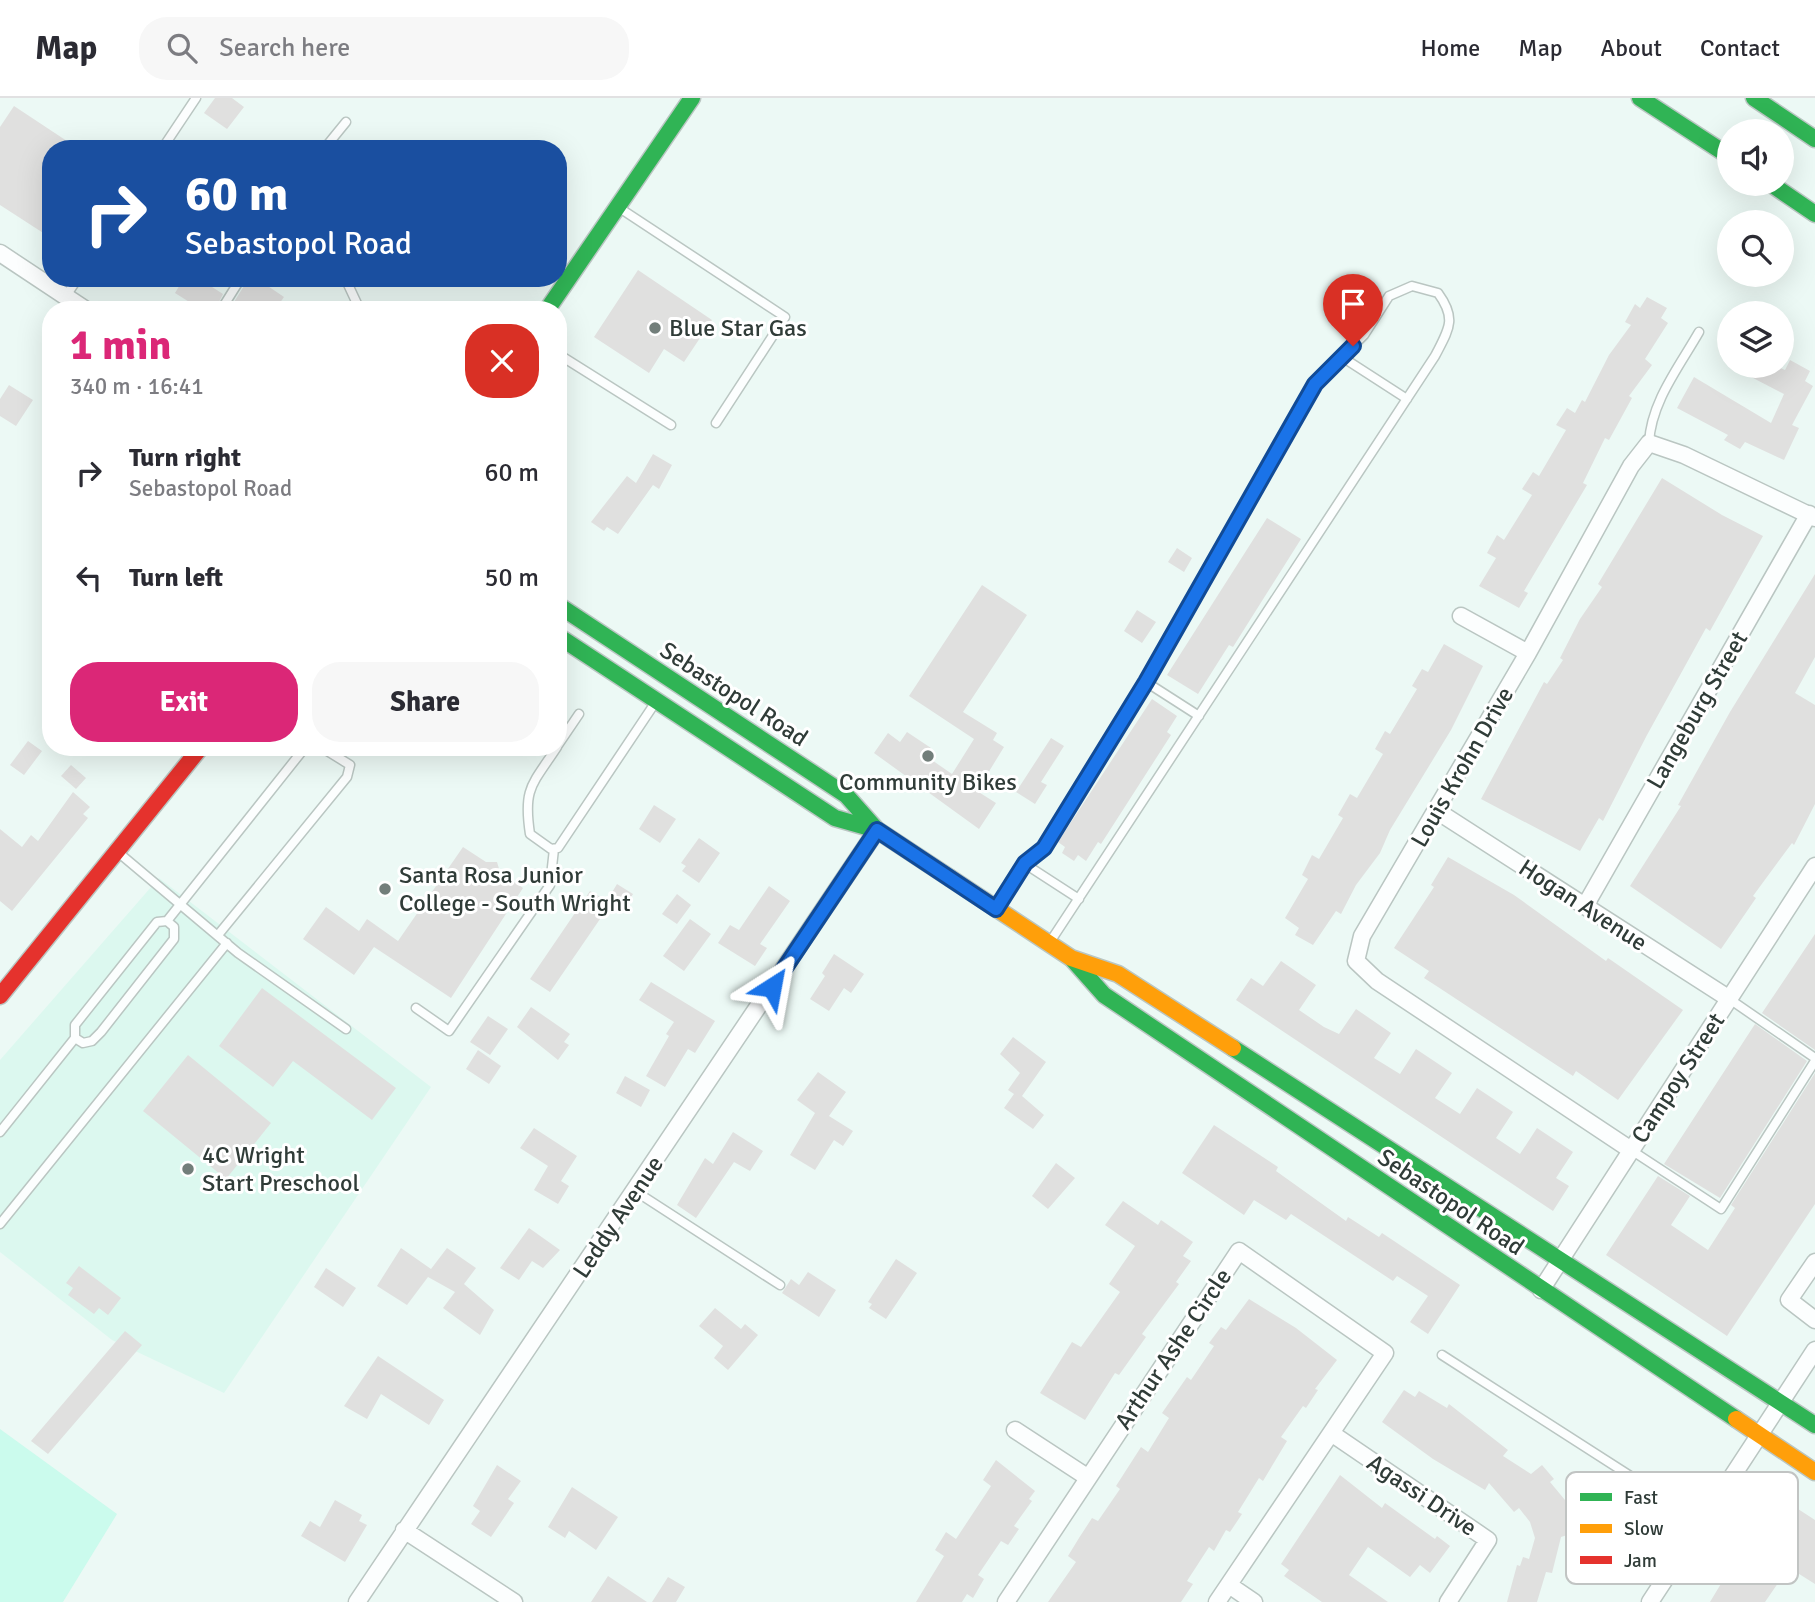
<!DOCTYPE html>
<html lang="en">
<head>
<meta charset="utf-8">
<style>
	body { margin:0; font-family:Signika,sans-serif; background:#f7f7f7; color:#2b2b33; height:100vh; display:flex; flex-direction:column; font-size:26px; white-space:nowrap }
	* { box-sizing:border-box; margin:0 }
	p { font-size:23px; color:#7c7c81 }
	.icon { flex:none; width:38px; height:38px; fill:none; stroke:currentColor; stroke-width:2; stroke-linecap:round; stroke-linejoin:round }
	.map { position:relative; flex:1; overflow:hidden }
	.panel { position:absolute; left:42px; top:203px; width:525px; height:455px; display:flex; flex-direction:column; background:#fff; border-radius:28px; box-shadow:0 7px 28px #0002 }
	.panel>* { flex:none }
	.top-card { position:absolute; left:42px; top:42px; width:525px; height:147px; border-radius:28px; box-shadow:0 7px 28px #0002; background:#1a4fa0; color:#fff; overflow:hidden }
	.tools { position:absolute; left:1717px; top:21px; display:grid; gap:14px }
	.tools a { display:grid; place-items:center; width:77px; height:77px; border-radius:50%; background:#fff; box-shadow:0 7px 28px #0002; font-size:35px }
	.pin { position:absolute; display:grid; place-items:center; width:60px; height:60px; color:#fff; margin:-72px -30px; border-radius:50% 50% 50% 0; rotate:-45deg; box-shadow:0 0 7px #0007 }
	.pin .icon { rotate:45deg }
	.me { position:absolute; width:77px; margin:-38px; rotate:34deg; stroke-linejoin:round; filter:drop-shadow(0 0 5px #0008) }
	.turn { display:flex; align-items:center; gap:24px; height:147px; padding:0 28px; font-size:32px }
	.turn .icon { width:91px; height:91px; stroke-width:2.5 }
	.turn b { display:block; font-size:49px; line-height:60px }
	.round { display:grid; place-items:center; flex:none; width:74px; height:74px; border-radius:28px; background:#f7f7f7 }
	.head { display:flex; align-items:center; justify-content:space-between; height:119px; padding:0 28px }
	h1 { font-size:42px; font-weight:700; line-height:52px; color:#db2777 }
	.button { display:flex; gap:14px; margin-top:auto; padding:14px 28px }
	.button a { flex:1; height:80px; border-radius:28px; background:#db2777; color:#fff; font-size:28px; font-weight:700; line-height:80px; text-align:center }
	.button a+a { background:#f7f7f7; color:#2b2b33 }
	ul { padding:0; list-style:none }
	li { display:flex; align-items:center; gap:21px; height:105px; padding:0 28px }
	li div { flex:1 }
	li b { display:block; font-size:26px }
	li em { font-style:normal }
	header { display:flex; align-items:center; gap:42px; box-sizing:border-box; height:98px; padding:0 35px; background:#fff; border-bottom:2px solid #e1e1e2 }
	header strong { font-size:33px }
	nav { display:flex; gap:38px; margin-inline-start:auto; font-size:24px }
	.search { width:490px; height:63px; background:#f7f7f7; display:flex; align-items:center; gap:18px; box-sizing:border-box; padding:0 24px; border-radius:28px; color:#7c7c81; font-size:26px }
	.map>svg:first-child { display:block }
	.built { fill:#dcf8ef }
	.green { fill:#cbfbed }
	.building { fill:#e0e0df }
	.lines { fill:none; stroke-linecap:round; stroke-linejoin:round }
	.lane-casing { stroke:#bac6c2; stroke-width:11 }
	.street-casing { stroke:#bac6c2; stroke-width:19 }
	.fast-casing { stroke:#bac6c2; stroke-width:19 }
	.slow-casing { stroke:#bac6c2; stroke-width:19 }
	.jam-casing { stroke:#bac6c2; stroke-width:19 }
	.lane { stroke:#fcfefe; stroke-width:8 }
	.street { stroke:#fcfefe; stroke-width:16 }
	.fast { stroke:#30b455; stroke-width:16 }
	.slow { stroke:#ff9f0a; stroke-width:16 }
	.jam { stroke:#e5322d; stroke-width:16 }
	.route-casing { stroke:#114b97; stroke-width:18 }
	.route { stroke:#1a73e8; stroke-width:12 }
	.poi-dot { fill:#727e7a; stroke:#fff; stroke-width:2.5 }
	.labels { text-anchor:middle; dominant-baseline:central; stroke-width:6; stroke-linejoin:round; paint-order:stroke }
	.poi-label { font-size:24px; fill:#303c38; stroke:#fff; text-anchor:start }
	.street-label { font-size:24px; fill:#303c38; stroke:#fff }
	.key { fill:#fff; stroke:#c1c4c3; stroke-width:2 }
	.key-label { font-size:19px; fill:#303c38 }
</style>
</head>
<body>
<header>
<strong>Map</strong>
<div class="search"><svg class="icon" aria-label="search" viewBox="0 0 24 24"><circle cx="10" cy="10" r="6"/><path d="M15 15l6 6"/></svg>Search here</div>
<nav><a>Home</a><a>Map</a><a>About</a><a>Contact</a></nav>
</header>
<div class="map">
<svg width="1815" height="1504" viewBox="0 0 1815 1504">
	<rect width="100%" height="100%" fill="#ecf9f5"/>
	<path class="built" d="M159 780 431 989 224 1295 112 1242 0 1154V962Z"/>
	<path class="green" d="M0 1331 117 1416 63 1504H0Z"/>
	<path class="building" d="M215 0H232L244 9 227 31 204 15Z
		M14 8 79 51H51V140L0 107V29Z
		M638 172 712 222 684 264 664 251 649 275 594 239Z
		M184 180H213L209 187 223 196 215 212H202L175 195Z
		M249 180H256L284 199 275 212H229Z
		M1647 199 1667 210 1661 220 1668 225 1645 261 1652 267 1629 298 1632 300 1609 342 1605 340 1583 385 1587 387 1524 493 1528 495 1519 510 1479 488 1496 460 1487 455 1497 437 1504 442 1532 397 1522 391 1533 374 1539 378 1566 332 1556 327 1567 310 1575 315 1582 302 1585 304 1609 257 1631 227 1625 224 1635 206 1640 210Z
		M1790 262 1810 273 1805 283 1813 288 1792 327 1799 330 1784 362 1745 344 1740 351 1724 342 1728 337 1677 310 1694 279 1771 325 1784 296 1730 268H1776L1785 272Z
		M9 287 33 302 16 328 0 318V301Z
		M653 356 672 367 659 391 653 387 618 436 607 429 604 433 591 424 627 378 636 385Z
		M1662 380 1722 417 1763 438 1710 533 1706 530 1647 637 1603 723 1599 720 1580 753 1481 701 1544 584 1547 586 1563 562 1560 560 1580 521 1602 489 1598 486Z
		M1267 420 1301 441 1233 549 1229 547 1198 596 1167 577Z
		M1177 450 1192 460 1184 474 1168 464Z
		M1815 476V559L1795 595 1815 607V706L1794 747 1792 745 1753 798 1756 800 1721 851 1630 788 1681 708 1678 707 1730 614Z
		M982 487 1027 517 963 614 997 635 993 642 1004 649 977 693 996 705 979 731 874 655 888 635 900 644 907 634 931 650 926 658 952 676 974 641 909 598Z
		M1137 512 1156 524 1142 545 1124 533Z
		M1444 546 1483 568 1451 632 1390 732 1380 755 1356 787 1341 816 1336 813 1313 847 1295 837 1299 830 1285 820 1308 781 1302 777 1312 757 1319 761 1343 720 1338 717 1350 696 1357 700 1383 656 1375 651 1385 633 1390 636 1417 591 1412 588 1422 571 1428 574Z
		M1152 601 1177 618 1167 634 1171 637 1101 746 1098 744 1086 763 1078 757 1074 763 1062 755 1065 749 1058 744Z
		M1051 640 1064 648 1041 684 1047 687 1035 706 1016 694Z
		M28 643 42 653 24 677 10 667Z
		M71 667 86 680 76 691 61 678Z
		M73 694 90 709 83 716 88 720 12 813 0 803V731L22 749 31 737 38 743Z
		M654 707 676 721 660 745 639 731Z
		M699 740 720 755 699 785 682 773 686 768 681 765Z
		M463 749 486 764H497L500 774 523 790 451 900 374 849 354 877 303 841 326 809 359 833 367 821 398 843Z
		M1448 759 1514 797 1606 863 1608 860 1683 912 1618 1002 1576 973 1573 978 1438 889 1424 880 1429 873 1394 850 1434 789 1431 787Z
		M617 786 633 796 624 811 608 801Z
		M769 788 790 803 760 846 767 850 755 868 718 845 730 827 739 832Z
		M590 793 611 805 550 894 530 881Z
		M677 796 691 807 677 826 662 816Z
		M690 821 711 836 684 873 663 858Z
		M1815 836V952L1762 915Z
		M834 856 864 876 851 895 844 890 829 913 810 901 825 878 822 875Z
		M1281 863 1316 887 1299 912 1324 929 1339 936 1356 911 1391 935 1374 960 1400 976 1416 951 1452 975 1435 1000 1460 1016 1477 990 1513 1014 1496 1040 1520 1056 1537 1030 1573 1054 1556 1080 1569 1088 1553 1113 1236 902 1251 880 1263 888Z
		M651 884 715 923 695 955 688 951 665 989 646 978 669 938 666 936 674 924 639 902Z
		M262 890 396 990 372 1022 293 963 273 989 219 948Z
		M531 909 570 936 564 944 569 947 558 962 517 929Z
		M488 918 508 931 490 957 470 944Z
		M1755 926 1807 963 1720 1100 1664 1066Z
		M1013 939 1046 964 1022 998 1044 1017 1033 1031 1004 1010 1014 996 1008 992 1020 975 1000 956Z
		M478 952 501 968 489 986 466 971Z
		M188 957 271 1025 226 1081 143 1013Z
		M818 974 846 994 829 1018 853 1033 843 1048 834 1042 815 1072 790 1057 815 1015 797 1002Z
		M1815 975V1106L1727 1238 1606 1157 1658 1078 1690 1098 1671 1127 1708 1152 1735 1110 1731 1107Z
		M625 978 650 992 641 1009 616 995Z
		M1214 1027 1278 1069 1276 1073 1346 1123 1348 1119 1379 1139 1382 1135 1460 1187 1428 1236 1410 1224 1428 1198 1397 1178 1393 1183 1291 1116 1286 1122 1254 1102 1244 1117 1182 1075Z
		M534 1030 577 1058 561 1083 569 1088 558 1106 534 1092 548 1068 520 1050Z
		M733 1034 763 1053 750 1073 734 1064 696 1120 677 1107 705 1060 713 1066Z
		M1056 1065 1075 1080 1048 1111 1032 1098Z
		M1123 1103 1158 1127 1161 1122 1193 1144 1183 1158 1191 1163 1176 1184 1179 1186 1142 1236 1146 1239 1119 1277 1115 1275 1085 1322 1040 1295 1072 1244 1081 1249 1120 1194 1109 1186 1135 1148 1105 1127Z
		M529 1130 560 1152 543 1170 532 1163 519 1182 500 1170Z
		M401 1150 431 1171 447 1150 476 1170 464 1186 494 1212 480 1237 443 1210 455 1194 428 1179 407 1207 377 1188Z
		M896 1161 917 1175 886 1221 869 1210 872 1206 868 1204Z
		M79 1168 121 1200 108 1217 99 1210 94 1216 68 1197 73 1190 66 1185Z
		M326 1170 356 1190 343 1209 314 1189Z
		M808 1174 836 1192 819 1219 782 1195 791 1181 799 1187Z
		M1249 1201 1296 1230 1337 1262 1315 1291 1318 1292 1306 1310 1303 1308 1281 1339 1287 1343 1263 1383 1259 1380 1238 1414 1242 1416 1230 1434 1226 1432 1214 1453 1209 1449 1187 1483 1193 1486 1181 1504H1048L1076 1464 1068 1458 1079 1440 1092 1420 1098 1423 1120 1391 1116 1388 1141 1349 1148 1354 1169 1320 1162 1315 1187 1279 1191 1282 1214 1248 1209 1245 1221 1229 1226 1232Z
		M715 1210 741 1231 745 1226 758 1237 728 1272 714 1260 723 1248 699 1228Z
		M125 1233 142 1247 48 1356 31 1343Z
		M378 1258 444 1302 429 1327 381 1296 367 1321 344 1308Z
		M1404 1292 1415 1299 1419 1293 1447 1310 1449 1306 1508 1352 1503 1358 1531 1376 1542 1367 1554 1381 1550 1384 1570 1408 1573 1407 1576 1414 1581 1413 1586 1431 1561 1439 1552 1475 1546 1474 1537 1504H1507L1517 1467 1520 1468 1523 1459 1529 1461 1535 1440 1530 1424 1519 1410 1514 1414 1489 1385 1485 1392 1433 1361 1382 1324Z
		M996 1362 1035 1393 1029 1401 1032 1403 1014 1428 1019 1431 1008 1447 1001 1443 978 1477 984 1481 973 1500 967 1496 962 1504H916L944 1458 935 1452 946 1434 956 1441 991 1388 983 1382Z
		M497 1367 521 1383 508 1401 514 1405 491 1439 471 1426 480 1413 473 1408Z
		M1340 1377 1382 1410 1385 1405 1435 1441 1437 1438 1450 1448 1430 1475 1420 1467 1410 1479 1368 1449 1349 1477 1388 1504H1322L1284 1478 1289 1472 1281 1466Z
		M572 1389 618 1419 596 1452 569 1433 565 1440 548 1429Z
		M1775 1396 1815 1422V1486L1796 1474 1792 1480 1785 1475 1765 1504H1710Z
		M335 1402 362 1417 359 1423 367 1427 345 1464 301 1438 310 1423 320 1429Z
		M608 1478 647 1504H591Z
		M668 1479 685 1489 676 1504H652Z"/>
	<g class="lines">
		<defs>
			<path id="lane" d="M162 51 196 0
				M324 51 346 24
				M618 109 785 219 716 325
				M345 180 360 212
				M66 198 78 180
				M221 212 241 180
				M558 256 671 327
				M1342 259 1407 301
				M1649 345C1651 304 1679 269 1699 234
				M1146 584 1199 618
				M558 647 579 616
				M557 649C532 687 523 690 530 736L551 751 558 750 655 605
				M119 755 238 855 346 931
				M1025 766 1079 801
				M998 808 1025 766 1044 750 1146 584 1315 286 1364 237 1389 198 1412 188 1438 195C1457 221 1449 231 1435 258L1050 844
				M167 823 303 652 317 649
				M218 837 347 679 350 667 321 649
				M1728 900 1815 960
				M416 910 449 933 550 787 554 751
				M0 1034 75 940V927L157 824 167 823 174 829V841L101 934 92 943 83 945 75 940
				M1631 1052 1721 1111 1815 963
				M635 1093 780 1187
				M0 1126 227 845
				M1442 1257 1702 1424"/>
			<path id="street" d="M0 155 86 212
				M1461 518 1528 555
				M1437 713 1728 900
				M1585 808 1809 416
				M1631 1052 1377 883 1356 863 1362 838 1528 555 1631 368 1649 345 1684 357 1815 420
				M1815 1164 1789 1202 1815 1222
				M1541 1192 1815 768
				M1015 1332 1087 1379
				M1331 1335 1488 1442 1448 1504
				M404 1432 514 1504
				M1229 1487 1254 1504
				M357 1504 877 732
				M1006 1504 1239 1153 1385 1255 1217 1504
				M1650 1504 1815 1252"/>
			<path id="fast" d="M1640 0 1729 58
				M1754 0 1815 41
				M1771 86 1815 116
				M547 212 692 0
				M558 507 846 697 877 732 950 780
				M558 538 835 720 877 732
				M1073 862 1104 897 1736 1321
				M1233 950 1815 1327"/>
			<path id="slow" d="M950 780 1071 860 1118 876 1233 950
				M1736 1321 1815 1374"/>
			<path id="jam" d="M0 898 201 649"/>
		</defs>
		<use href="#lane" class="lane-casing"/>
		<use href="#street" class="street-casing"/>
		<use href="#fast" class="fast-casing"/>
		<use href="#slow" class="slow-casing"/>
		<use href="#jam" class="jam-casing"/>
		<use href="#lane" class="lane"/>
		<use href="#street" class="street"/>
		<use href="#fast" class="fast"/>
		<use href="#slow" class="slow"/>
		<use href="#jam" class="jam"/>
	</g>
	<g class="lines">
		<defs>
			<path id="route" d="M772 889 877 732 996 811 1025 765 1044 750 1146 584 1315 286 1353 248"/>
		</defs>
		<use href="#route" class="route-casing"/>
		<use href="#route" class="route"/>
	</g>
	<g class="poi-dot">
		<circle cx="655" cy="230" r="7"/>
		<circle cx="928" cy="658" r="7"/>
		<circle cx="385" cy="791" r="7"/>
		<circle cx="188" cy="1071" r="7"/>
	</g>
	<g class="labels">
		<g class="poi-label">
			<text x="669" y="230">Blue Star Gas</text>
			<text x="928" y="684" text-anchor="middle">Community Bikes</text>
			<text x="399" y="777">Santa Rosa Junior<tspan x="399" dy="28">College - South Wright</tspan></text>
			<text x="202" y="1057">4C Wright<tspan x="202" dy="28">Start Preschool</tspan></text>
		</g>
		<g class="street-label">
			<text transform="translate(734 596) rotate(33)">Sebastopol Road</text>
			<text transform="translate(1697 612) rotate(-60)">Langeburg Street</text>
			<text transform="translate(1462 669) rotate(-60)">Louis Krohn Drive</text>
			<text transform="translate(1583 807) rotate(33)">Hogan Avenue</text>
			<text transform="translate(1678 980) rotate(-57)">Campoy Street</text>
			<text transform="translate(1451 1104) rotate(34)">Sebastopol Road</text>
			<text transform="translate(618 1119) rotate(-56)">Leddy Avenue</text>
			<text transform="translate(1173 1251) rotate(-56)">Arthur Ashe Circle</text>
			<text transform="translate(1422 1397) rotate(34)">Agassi Drive</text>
		</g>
	</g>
	<rect x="1566" y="1374" width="232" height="112" rx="10" class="key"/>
	<rect x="1580" y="1395" width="32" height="8" fill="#30b455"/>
	<rect x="1580" y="1426" width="32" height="9" fill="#ff9f0a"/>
	<rect x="1580" y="1458" width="32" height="8" fill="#e5322d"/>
	<g class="key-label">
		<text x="1624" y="1406">Fast</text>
		<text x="1624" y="1437">Slow</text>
		<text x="1624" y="1469">Jam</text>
	</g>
</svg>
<div class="tools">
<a><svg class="icon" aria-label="sound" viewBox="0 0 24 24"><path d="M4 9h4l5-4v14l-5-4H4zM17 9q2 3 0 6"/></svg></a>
<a><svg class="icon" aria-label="search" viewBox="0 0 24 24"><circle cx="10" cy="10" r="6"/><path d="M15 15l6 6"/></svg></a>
<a><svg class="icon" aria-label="layers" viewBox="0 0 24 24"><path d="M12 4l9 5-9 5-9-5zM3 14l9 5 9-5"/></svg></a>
</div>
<div class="pin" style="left:1353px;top:248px;background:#d93025"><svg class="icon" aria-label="arrive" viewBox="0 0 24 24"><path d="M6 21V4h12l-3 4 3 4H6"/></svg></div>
<svg class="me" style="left:772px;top:889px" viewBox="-20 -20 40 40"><path d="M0-17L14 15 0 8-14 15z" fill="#1a73e8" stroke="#fff" stroke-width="4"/></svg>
<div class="top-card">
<div class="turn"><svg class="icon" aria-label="right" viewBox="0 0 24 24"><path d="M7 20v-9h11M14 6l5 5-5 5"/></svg><div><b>60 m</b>Sebastopol Road</div></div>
</div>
<section class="panel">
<div class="head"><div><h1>1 min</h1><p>340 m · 16:41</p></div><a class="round" style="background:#d93025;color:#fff"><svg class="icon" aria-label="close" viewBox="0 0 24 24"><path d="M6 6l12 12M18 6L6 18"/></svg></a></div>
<ul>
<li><svg class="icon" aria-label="right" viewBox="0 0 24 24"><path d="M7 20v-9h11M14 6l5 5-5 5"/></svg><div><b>Turn right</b><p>Sebastopol Road</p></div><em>60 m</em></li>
<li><svg class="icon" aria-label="left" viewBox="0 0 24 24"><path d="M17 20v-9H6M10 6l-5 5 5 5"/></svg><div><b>Turn left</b></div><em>50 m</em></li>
</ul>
<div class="button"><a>Exit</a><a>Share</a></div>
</section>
</div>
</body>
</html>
